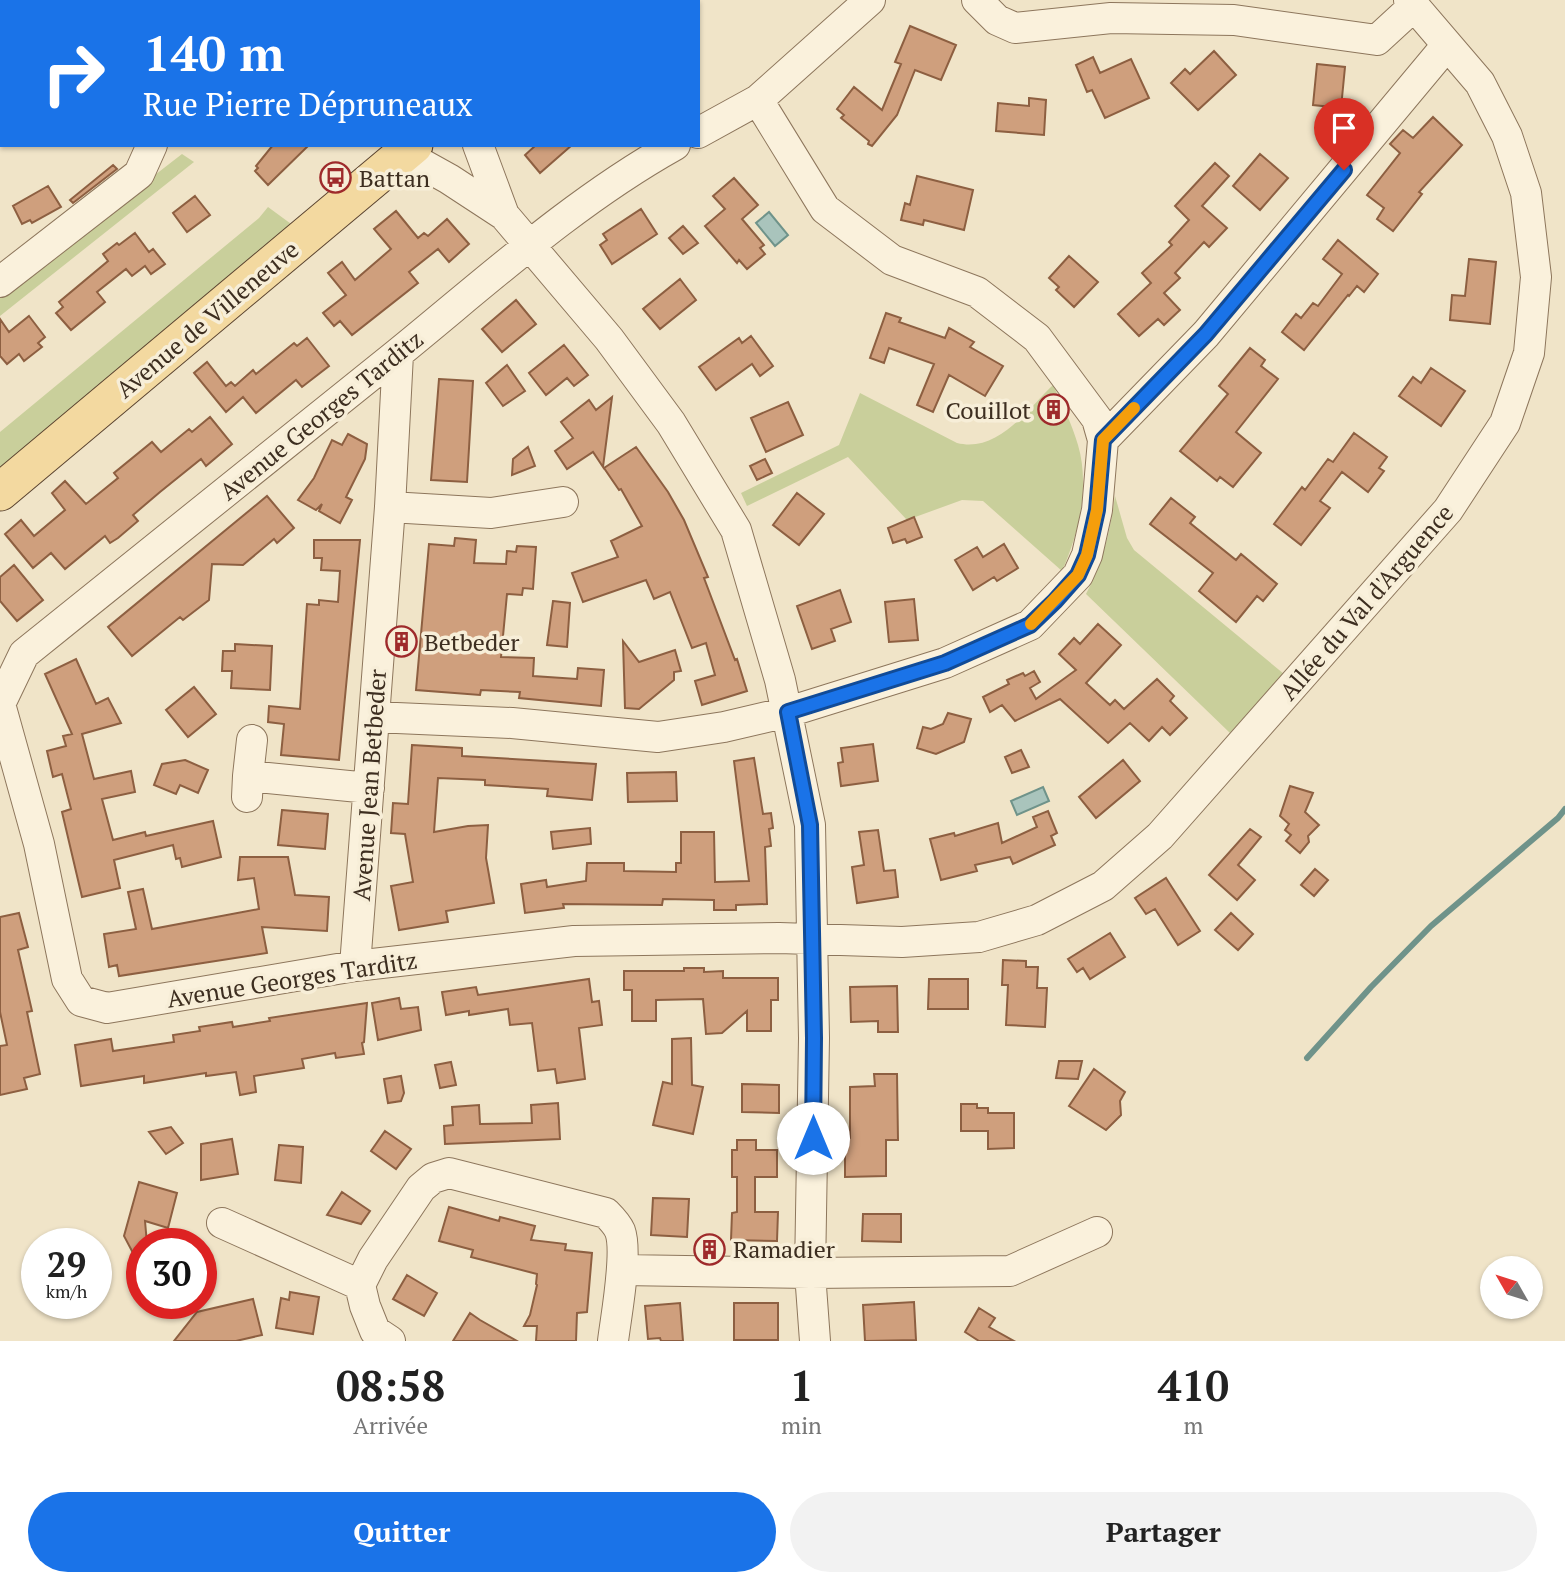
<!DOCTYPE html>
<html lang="fr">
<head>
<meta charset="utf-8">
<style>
	body { margin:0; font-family:"PT Serif",serif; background:#f2f2f2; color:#222; height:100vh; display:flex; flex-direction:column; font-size:26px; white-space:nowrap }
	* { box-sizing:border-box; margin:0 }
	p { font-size:23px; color:#767676 }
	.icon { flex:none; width:38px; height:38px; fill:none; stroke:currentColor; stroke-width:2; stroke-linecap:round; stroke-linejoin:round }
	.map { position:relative; height:1341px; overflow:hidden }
	.sheet { display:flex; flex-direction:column; background:#fff; flex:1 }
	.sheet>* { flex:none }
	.hud { position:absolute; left:0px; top:0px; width:700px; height:147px; box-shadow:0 2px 5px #0004; background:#1a73e8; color:#fff; overflow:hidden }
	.needle { width:46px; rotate:309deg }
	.fabs { position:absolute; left:1480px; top:1256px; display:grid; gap:14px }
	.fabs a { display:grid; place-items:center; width:63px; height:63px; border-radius:50%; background:#fff; box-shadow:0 2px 5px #0004; font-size:35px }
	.speed { position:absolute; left:21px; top:1228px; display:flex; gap:14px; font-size:35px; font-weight:700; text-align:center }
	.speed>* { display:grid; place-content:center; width:91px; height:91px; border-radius:50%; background:#fff; box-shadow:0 2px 5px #0004; line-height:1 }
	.speed small { font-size:18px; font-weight:400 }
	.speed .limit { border:10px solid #d22; background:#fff; color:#111 }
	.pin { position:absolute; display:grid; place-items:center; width:60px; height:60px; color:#fff; margin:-72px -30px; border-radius:50% 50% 50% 0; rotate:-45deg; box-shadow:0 0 7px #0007 }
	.pin .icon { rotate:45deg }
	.me { position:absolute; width:77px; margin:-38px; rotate:0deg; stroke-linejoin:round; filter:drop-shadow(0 0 5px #0008) }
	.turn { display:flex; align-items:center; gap:24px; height:147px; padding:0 28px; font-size:32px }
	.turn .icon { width:91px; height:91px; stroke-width:2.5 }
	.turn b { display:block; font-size:49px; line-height:60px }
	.eta { display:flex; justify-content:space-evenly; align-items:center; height:119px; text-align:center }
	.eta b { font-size:42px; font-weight:600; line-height:49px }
	.cta { display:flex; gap:14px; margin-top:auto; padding:14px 28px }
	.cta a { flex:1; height:80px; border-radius:42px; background:#1a73e8; color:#fff; font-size:28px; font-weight:600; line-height:80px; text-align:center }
	.cta a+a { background:#f2f2f2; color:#222 }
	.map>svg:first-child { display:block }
	.green { fill:#c9cf9b }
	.water { fill:#a9c4bc; stroke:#6f938a; stroke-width:2 }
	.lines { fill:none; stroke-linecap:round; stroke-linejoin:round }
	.stream { stroke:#6f938a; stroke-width:6 }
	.building { fill:#cf9f7d; stroke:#8d5f41; stroke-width:2 }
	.minor-casing { stroke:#8d765c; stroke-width:32 }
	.major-casing { stroke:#5b4430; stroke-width:39 }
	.minor { stroke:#faf1dc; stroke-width:30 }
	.major { stroke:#f3d9a0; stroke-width:37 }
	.route-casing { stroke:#114b97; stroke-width:18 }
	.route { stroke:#1a73e8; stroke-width:12 }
	.slow { stroke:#f59e0b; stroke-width:12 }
	.labels { text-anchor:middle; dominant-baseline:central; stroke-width:7; stroke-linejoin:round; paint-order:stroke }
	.poi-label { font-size:24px; fill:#3d2e20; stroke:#f7eed8; text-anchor:start }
	.street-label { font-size:24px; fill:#3d2e20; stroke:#f7eed8 }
</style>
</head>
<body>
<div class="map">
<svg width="1565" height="1341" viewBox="0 0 1565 1341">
	<rect width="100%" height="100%" fill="#f0e4c8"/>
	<path class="green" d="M182 154 194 162 0 316V295Z
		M268 207 298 229 0 472V432L259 218Z
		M1053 385C1062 404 1072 424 1078 445 1090 486 1079 533 1062 571L983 501 962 500 907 520 848 457 747 506 741 493 839 445 860 393 957 443C998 453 1027 410 1053 385Z
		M1115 496 1127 538 1134 550 1284 674 1230 733 1086 594C1103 562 1110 532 1115 496Z"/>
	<path class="water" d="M769 212 788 235 775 246 756 223Z
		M1043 787 1049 801 1017 815 1011 801Z"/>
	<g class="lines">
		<path class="stream" d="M1307 1058 1371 987 1431 926 1558 818 1565 809"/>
	</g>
	<path class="building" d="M910 26 956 45 941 80 915 70 897 115 872 146 868 144 869 141 841 118 844 115 837 109 854 87 882 110 901 64 895 62Z
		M1214 51 1236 75 1198 110 1171 83 1185 69 1190 74Z
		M1093 57 1100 73 1131 59 1149 98 1105 118 1092 90 1087 92 1076 65Z
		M1317 64 1345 67 1341 108 1313 105Z
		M1029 98 1046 100 1044 135 996 131 998 103 1029 106Z
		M1433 117 1462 145 1419 192 1422 194 1393 231 1377 219 1384 208 1367 195 1400 153 1390 144 1403 130 1413 138Z
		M273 145H309L268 185 255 171 258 168 256 166Z
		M536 145H572L540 173 525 155Z
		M1260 154 1288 178 1260 210 1233 186Z
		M1215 163 1229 176 1202 206 1227 228 1209 247 1204 242 1175 273 1180 278 1164 293 1180 310 1164 325 1158 319 1139 336 1118 314 1151 283 1142 273 1172 245 1169 242 1189 220 1175 206Z
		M113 165 117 169 73 203 70 200Z
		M917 176 973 190 964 230 924 220 923 225 901 220 905 203 910 205Z
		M734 178 758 205 742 219 764 245 760 248 765 254 747 269 739 260 737 263 705 226 725 209 713 196Z
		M48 186 61 207 32 223 30 220 22 224 13 206Z
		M195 196 210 215 187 232 173 213Z
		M641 209 657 234 612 264 600 245 607 240 603 234Z
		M396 211 418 238 424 233 428 236 447 219 469 244 449 262 438 249 409 272 418 283 352 335 340 321 334 326 323 313 346 295 328 273 342 262 355 280 391 249 374 229Z
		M683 226 698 243 683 254 669 238Z
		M135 233 149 252 153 249 165 264 151 274 145 266 132 276 126 269 97 292 105 302 71 330 56 313 63 307 59 302 108 261 103 254 117 243 119 245Z
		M1338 240 1378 274 1364 292 1357 286 1349 296 1348 295 1304 350 1282 332 1296 314 1301 318 1313 303 1318 306 1342 274 1323 259Z
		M1069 256 1098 282 1074 307 1056 290 1059 287 1049 278Z
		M1469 259 1496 262 1490 324 1450 320 1452 295 1465 296Z
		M680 279 696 300 660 329 643 309Z
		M516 300 536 324 502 352 482 329Z
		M886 313 901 318 899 322 945 338 949 328 974 342 970 347 1003 366 985 396 949 375 933 412 917 405 934 364 889 348 884 363 870 358Z
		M29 316 45 337 38 343 42 347 24 361 19 354 7 364 0 356V319L9 332Z
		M751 336 773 366 760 376 752 364 716 390 699 367 739 338 742 343Z
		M307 338 329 366 302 387 296 380 256 413 243 397 226 412 194 373 207 362 226 386 231 382 235 386 253 370 256 374 294 343 297 346Z
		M564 345 588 375 574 386 567 378 546 395 529 373Z
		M1250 348 1265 360 1261 366 1278 379 1236 432 1261 453 1233 487 1220 477 1217 481 1180 451 1228 394 1219 386Z
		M507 365 525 391 503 406 486 383Z
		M1431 368 1465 391 1441 426 1399 396 1413 377 1421 383Z
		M439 379 473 381 467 482 431 480Z
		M612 397 603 467 593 452 567 469 555 451 573 438 561 422 589 400 596 410Z
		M788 402 803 435 766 452 751 418Z
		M210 417 232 444 206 466 201 459 160 492 133 515 138 521 118 538 110 543 105 536 65 569 51 553 33 568 5 534 21 520 34 536 65 510 52 493 65 481 86 504 118 478 114 473 152 442 161 452 189 429 192 432Z
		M1354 433 1387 457 1379 468 1384 471 1368 492 1342 472 1320 501 1330 508 1301 545 1274 524 1302 487 1305 490 1328 459 1333 462Z
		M348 434 367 444 365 459 346 497 352 500 340 523 319 511 322 504 316 510 298 500 314 478 332 440 342 445Z
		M528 447 535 466 512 475 513 459Z
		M636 447 668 492 684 520 708 577 704 578 735 660 737 659 747 691 702 705 695 681 715 675 706 643 692 648 670 592 654 599 646 580 583 602 572 573 618 557 611 541 642 526 621 489 619 490 604 468Z
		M765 459 772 473 757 480 750 466Z
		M797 493 824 514 799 545 773 525Z
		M267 496 294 528 277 543 274 539 243 565 212 564 209 600 183 620 180 617 132 656 108 627Z
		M1171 498 1195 517 1190 523 1236 560 1241 554 1277 584 1263 601 1257 596 1236 622 1199 591 1213 573 1150 524Z
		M914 517 922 537 907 543 905 539 893 543 888 528Z
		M455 538 476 540 474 563 506 564 507 551 516 552 517 546 536 547 533 589 523 588 522 595 507 594 501 657 534 658 533 676 577 679 578 668 604 670 601 706 519 698 520 692 481 690 480 695 416 690 429 544 454 546Z
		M314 540H360L339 760 281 755 284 724 268 722 269 706 300 709 307 604 319 605V600L338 602 340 571 321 570 322 558H314Z
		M1004 544 1018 568 997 581 994 577 973 590 955 560 977 547 983 557Z
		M14 565 43 600 17 621 0 601V577Z
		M840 590 851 622 831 629 835 641 812 649 797 606Z
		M914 599 918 640 889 642 885 602Z
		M553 601 570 603 567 647 547 645Z
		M1098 624 1121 645 1086 683 1110 705 1115 700 1124 709 1157 679 1174 696 1170 701 1187 718 1170 735 1162 727 1149 741 1130 723 1108 743 1060 699 1015 721 1002 705 990 712 983 697 1009 684 1007 680 1023 673 1025 676 1034 671 1040 682 1030 688 1036 699 1076 670 1059 654 1074 638 1080 644Z
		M623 641 639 662 675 650 681 671 674 672V680L639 709 625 708Z
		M235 644 272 646 270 690 231 688 232 671H222L223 651H235Z
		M76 659 96 704 108 698 121 723 82 734 94 779 131 771 135 792 102 799 113 840 145 832 146 836 213 821 221 857 182 867 180 858 176 859 173 845 114 860 120 888 82 897 62 812 71 809 62 774 53 777 47 751 66 746 63 736 72 734 45 674Z
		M194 687 216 714 188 737 166 710Z
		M948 713 971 719 964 742 936 754 917 748 923 727 931 729 943 724Z
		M873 744 878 781 841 786 838 763 843 762 841 748Z
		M412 745 462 748V756L596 764 592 800 547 796 548 789 485 785V780L438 778 434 832 468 826 488 825 486 858 494 903 446 911 448 922 399 930 391 886 413 882 405 834 391 833 393 803 408 804Z
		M1021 750 1029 767 1012 773 1005 757Z
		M754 758 763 814 771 813 773 828 769 829 771 846 765 847 767 904 736 905V910H714V900L663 899 662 905 563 904 564 908 525 913 521 884 546 880 547 887 586 881 587 863H624V871L676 872V863H681V832H714L715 882 749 881 734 761Z
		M185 760 208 770 198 793 180 785 176 794 154 785 162 764Z
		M1123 760 1140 781 1096 818 1079 797Z
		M676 772 677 801 628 802 627 773Z
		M1290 786 1313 793 1305 812 1319 825 1308 836 1309 842 1300 853 1286 841 1291 835 1285 830 1289 824 1280 816Z
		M282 810 328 814 325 849 278 845Z
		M1048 811 1057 833 1051 836 1055 845 1013 864 1010 857 975 865 977 871 941 880 930 839 954 833 955 836 998 823 1002 843 1037 827 1033 817Z
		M590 828 591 844 553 849 551 832Z
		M1250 829 1261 837 1238 865 1255 880 1237 900 1209 875Z
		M878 830 884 871 895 870 898 897 857 903 852 867 864 865 859 832Z
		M240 857H288L295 895 329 897 327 931 262 927 267 953 119 976 117 965 109 967 104 934 136 929 128 892 143 889 152 929 259 909 254 878 238 880Z
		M1315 869 1328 880 1314 896 1301 885Z
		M1166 878 1200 931 1178 945 1155 909 1146 914 1135 898Z
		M19 913 28 947 18 950 32 1011 27 1012 40 1074 24 1078 27 1089 0 1095V1046L7 1045 0 1012V917Z
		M1231 913 1253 934 1238 950 1215 930Z
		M1110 933 1125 957 1090 979 1083 968 1077 972 1068 959Z
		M1003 960 1026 961V967H1038L1037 988H1047L1045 1027 1006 1025 1008 985H1002Z
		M684 968H704V972L723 971V978H778V1000H771V1031H747V1011L722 1033 706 1034 703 999 656 1000V1021H632V990H624V971H684Z
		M589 979 592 1002 599 1001 602 1025 579 1028 585 1079 557 1083 555 1069 538 1071 532 1023 510 1025 508 1009 469 1015V1011L446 1015 442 992 476 987 478 995Z
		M929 979H968V1009H928Z
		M897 986 898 1032H878V1021L851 1022 850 987Z
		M399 998 401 1009 418 1007 421 1030 378 1040 372 1003Z
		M367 1003 364 1042 362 1043 364 1054 336 1058 335 1053 302 1059 304 1068 254 1076 256 1092 240 1095 236 1072 206 1076V1073L144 1083V1076L81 1086 75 1045 111 1039 113 1051 174 1042 173 1035 200 1031 199 1027 232 1022 233 1027 270 1021 269 1018Z
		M691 1038 692 1085 703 1087 693 1134 653 1125 663 1082 672 1084V1039Z
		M1059 1061H1082L1078 1079 1056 1078Z
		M451 1062 456 1085 440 1088 435 1065Z
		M1094 1069 1125 1092 1120 1101 1121 1115 1106 1130 1069 1106Z
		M874 1074H897L898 1140H886V1176L845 1177V1138H850V1087L875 1086Z
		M401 1076 404 1093 401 1101 388 1103 384 1079Z
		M742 1084 779 1085V1113L742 1112Z
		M558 1103 560 1139 445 1144 444 1126 453 1125 452 1107 479 1105 480 1124 532 1123 531 1105Z
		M961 1104H977V1108H988V1113H1014V1148L988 1149V1131H961Z
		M171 1127 183 1143 166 1154 149 1132Z
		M385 1131 411 1149 396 1169 371 1151Z
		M232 1139 238 1174 201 1180V1144Z
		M737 1140H756V1150H777V1177H755V1212H778L777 1241 731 1240 732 1213 737 1212V1177H732V1150H737Z
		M279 1145 303 1147 301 1183 275 1180Z
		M139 1182 177 1193 168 1228 145 1221 147 1244H142V1270L124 1236Z
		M342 1192 370 1211 361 1224 327 1215Z
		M653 1198 689 1199 687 1237 651 1235Z
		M449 1207 499 1221 500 1217 535 1226 531 1240 566 1244 565 1250 592 1253 587 1312 577 1313 576 1341H536L537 1326H524L530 1315 537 1285 536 1284 537 1274 471 1257 473 1250 439 1241Z
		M863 1214H901V1242L862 1241Z
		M407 1275 437 1293 424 1316 393 1299Z
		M290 1292 319 1297 313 1334 276 1328 281 1298 289 1300Z
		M253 1299 262 1335 236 1341H174L197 1312Z
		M914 1302 916 1340 865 1341 863 1305Z
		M680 1303 683 1341H661L660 1338 648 1339 645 1306Z
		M734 1303H778V1340H734Z
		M979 1308 995 1318 989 1327 1014 1341H979L965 1332Z
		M470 1313 480 1320 517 1341H453Z"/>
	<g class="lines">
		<defs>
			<path id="minor" d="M351 0V2
				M977 0 997 20 1015 28 1111 18 1234 20 1377 40 1414 6
				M163 2V0
				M758 100 825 209 892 260 977 292 1037 338 1097 419 1103 440
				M698 133 758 100 870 0
				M401 145 404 154 449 179 504 215 609 339 671 423 736 530 780 680 810 825 814 1038 810 1273 815 1341
				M478 145 504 215
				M675 145C573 202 486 282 396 355 273 455 148 554 24 654L0 704 39 844 67 979 81 1001 107 1008 355 966 574 941 779 938 902 942 979 937 1037 920 1103 886 1160 836 1448 510 1505 423 1529 353 1536 277 1526 193 1507 136 1480 83 1409 0
				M0 282 139 174 152 145
				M390 507 491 513 563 502
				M374 717 512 723 658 737 724 727 788 712 945 663 1030 625 1078 575 1087 555 1097 510 1103 440 1206 334 1447 45
				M248 776 252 740
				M247 797 248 776 369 788
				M355 966 390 507 398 354
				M222 1223 360 1285
				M622 1270 810 1273 1010 1271 1097 1232
				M390 1341 375 1331 365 1306 360 1285 373 1259 421 1188 433 1178 449 1173 606 1213C612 1219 617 1224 620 1231 628 1253 616 1316 613 1341"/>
			<path id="major" d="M586 2 588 0
				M0 492 414 145"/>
		</defs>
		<use href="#minor" class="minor-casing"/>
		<use href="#major" class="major-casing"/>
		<use href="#minor" class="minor"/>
		<use href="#major" class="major"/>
	</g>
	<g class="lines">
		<defs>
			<path id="route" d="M813 1138 814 1038 810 825 788 712 945 663 1030 625 1055 601 1078 575 1087 555 1097 510 1103 440 1206 334 1344 170"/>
		</defs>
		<use href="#route" class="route-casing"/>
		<use href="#route" class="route"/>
		<path class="slow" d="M1031 624 1078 575 1087 555 1097 510 1103 440 1134 408"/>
	</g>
	<defs>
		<symbol id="bus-ring" viewBox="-11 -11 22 22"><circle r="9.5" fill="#f7eed8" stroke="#9e2a2b" stroke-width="1.5"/><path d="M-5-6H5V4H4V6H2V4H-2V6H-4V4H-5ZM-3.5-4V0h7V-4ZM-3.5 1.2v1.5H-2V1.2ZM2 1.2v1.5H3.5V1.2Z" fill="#9e2a2b"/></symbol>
		<symbol id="building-ring" viewBox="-11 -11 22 22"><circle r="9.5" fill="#f7eed8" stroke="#9e2a2b" stroke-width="1.5"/><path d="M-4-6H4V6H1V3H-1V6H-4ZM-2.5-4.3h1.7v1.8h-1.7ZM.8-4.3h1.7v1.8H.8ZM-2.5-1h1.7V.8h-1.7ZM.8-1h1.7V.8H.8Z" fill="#9e2a2b"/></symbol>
	</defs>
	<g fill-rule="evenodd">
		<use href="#bus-ring" x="318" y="160" width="35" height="35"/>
		<use href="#building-ring" x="1036" y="392" width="35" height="35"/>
		<use href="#building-ring" x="384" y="624" width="35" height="35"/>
		<use href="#building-ring" x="692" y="1232" width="35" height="35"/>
	</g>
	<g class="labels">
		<g class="poi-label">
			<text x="359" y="178">Battan</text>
			<text x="1031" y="410" text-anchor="end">Couillot</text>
			<text x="424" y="642">Betbeder</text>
			<text x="733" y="1249">Ramadier</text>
		</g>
		<g class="street-label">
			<text transform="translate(207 319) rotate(-40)">Avenue de Villeneuve</text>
			<text transform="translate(321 415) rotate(-39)">Avenue Georges Tarditz</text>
			<text transform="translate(1366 602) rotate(-49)">Allée du Val d'Arguence</text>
			<text transform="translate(369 785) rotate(-86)">Avenue Jean Betbeder</text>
			<text transform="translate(292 979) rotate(-9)">Avenue Georges Tarditz</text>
		</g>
	</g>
</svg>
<div class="fabs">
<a><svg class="needle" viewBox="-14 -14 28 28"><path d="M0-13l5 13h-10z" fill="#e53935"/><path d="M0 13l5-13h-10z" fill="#767676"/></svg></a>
</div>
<div class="speed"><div>29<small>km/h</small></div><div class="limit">30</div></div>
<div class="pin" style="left:1344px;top:170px;background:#d93025"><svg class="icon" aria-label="arrive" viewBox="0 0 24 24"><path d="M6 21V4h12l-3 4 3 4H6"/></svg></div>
<svg class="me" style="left:813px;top:1138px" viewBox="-20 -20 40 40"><circle r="19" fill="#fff"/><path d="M0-13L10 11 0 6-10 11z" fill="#1a73e8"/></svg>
<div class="hud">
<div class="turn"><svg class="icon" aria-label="right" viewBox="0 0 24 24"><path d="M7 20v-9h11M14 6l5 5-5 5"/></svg><div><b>140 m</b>Rue Pierre Dépruneaux</div></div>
</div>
</div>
<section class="sheet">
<div class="eta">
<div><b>08:58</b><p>Arrivée</p></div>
<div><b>1</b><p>min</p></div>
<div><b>410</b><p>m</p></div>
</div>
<div class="cta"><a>Quitter</a><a>Partager</a></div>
</section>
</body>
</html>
